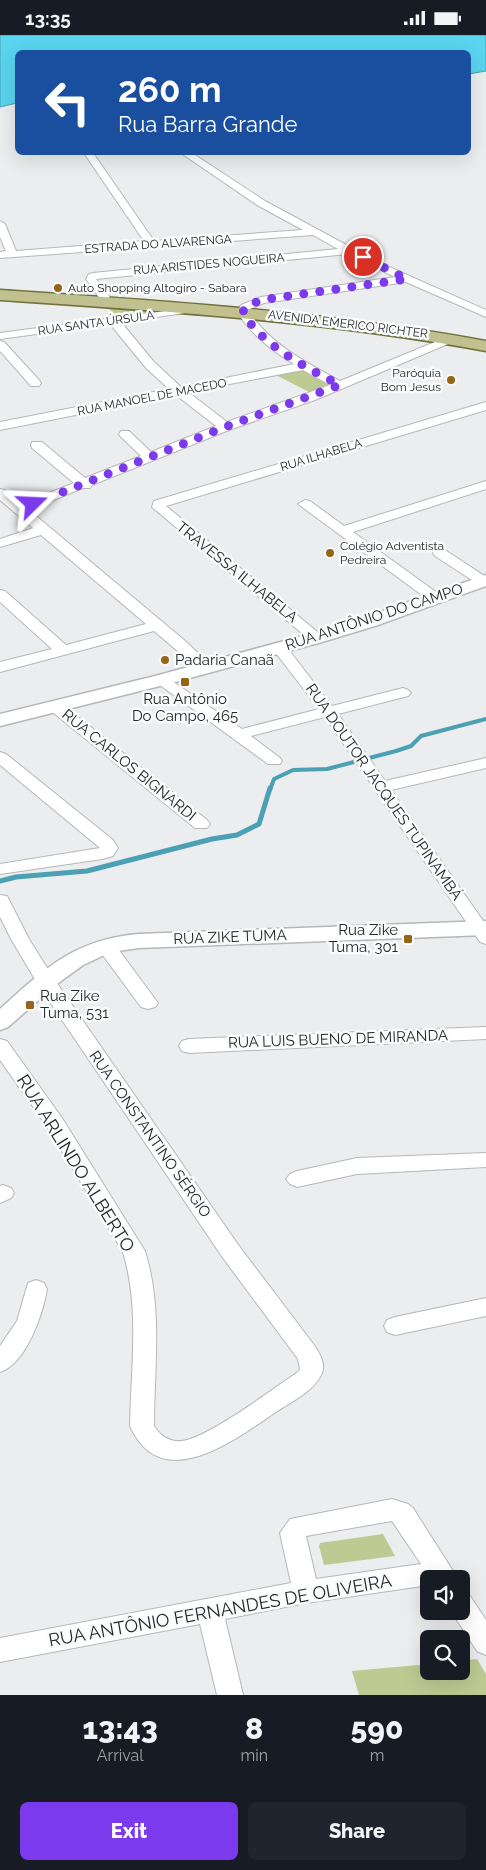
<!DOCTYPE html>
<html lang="en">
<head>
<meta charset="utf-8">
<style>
	body { margin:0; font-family:Raleway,sans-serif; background:#20242c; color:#f1f3f6; height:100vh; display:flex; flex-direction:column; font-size:19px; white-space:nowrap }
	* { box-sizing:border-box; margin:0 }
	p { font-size:16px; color:#9ea1a6 }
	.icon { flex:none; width:28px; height:28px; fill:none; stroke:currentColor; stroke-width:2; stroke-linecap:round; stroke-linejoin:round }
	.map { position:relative; height:1660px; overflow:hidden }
	.panel { display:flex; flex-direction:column; background:#171b24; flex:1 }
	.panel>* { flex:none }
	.top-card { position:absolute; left:15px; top:15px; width:456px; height:105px; border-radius:8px; box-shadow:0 5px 20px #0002; background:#1a4fa0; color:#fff; overflow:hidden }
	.buttons { position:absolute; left:420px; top:1535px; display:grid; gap:10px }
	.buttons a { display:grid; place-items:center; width:50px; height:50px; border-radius:8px; background:#171b24; box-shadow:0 5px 20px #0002; font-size:25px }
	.pin { position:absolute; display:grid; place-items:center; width:42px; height:42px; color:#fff; margin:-21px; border:2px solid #fff; border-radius:50%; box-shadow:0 1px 5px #0007 }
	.me { position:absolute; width:55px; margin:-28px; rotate:69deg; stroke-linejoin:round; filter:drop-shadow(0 0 4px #0008) }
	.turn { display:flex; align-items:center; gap:18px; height:105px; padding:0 20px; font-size:22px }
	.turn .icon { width:65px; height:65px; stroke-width:2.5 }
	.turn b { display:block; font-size:35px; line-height:42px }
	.eta { display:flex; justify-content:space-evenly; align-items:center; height:85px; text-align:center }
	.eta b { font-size:30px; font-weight:800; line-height:35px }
	.button { display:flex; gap:10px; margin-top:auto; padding:10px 20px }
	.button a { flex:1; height:58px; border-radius:8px; background:#7c3aed; color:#fff; font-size:20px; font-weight:800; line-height:58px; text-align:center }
	.button a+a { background:#20242c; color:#f1f3f6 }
	.status { display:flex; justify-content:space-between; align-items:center; height:35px; padding:0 25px; background:#171b24; direction:ltr }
	.status svg { height:14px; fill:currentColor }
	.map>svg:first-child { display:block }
	.green { fill:#bdca92 }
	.water { fill:#5ad4ef; stroke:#4ba0b4 }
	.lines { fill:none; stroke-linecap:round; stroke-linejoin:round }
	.stream-far1 { stroke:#4ba0b4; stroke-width:4 }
	.stream { stroke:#4ba0b4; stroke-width:5 }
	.minor-casing { stroke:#b5b7b9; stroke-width:2 }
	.tertiary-casing { stroke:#b5b7b9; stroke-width:3 }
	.primary-casing { stroke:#70713b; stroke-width:3 }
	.minor { fill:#fff; fill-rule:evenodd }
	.tertiary { fill:#fff; fill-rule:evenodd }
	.primary { fill:#c1c18f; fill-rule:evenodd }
	.route { stroke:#7c3aed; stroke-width:9; stroke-dasharray:0 16.2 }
	.poi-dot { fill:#956415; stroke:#f9fbfc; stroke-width:2 }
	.labels { text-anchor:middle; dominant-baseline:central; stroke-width:5; stroke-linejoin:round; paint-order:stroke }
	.far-street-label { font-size:12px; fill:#272829; stroke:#f9fbfc }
	.far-poi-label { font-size:12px; fill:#272829; stroke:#f9fbfc; text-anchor:start }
	.street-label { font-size:15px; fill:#272829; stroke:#f9fbfc }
	.poi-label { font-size:15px; fill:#272829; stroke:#f9fbfc; text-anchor:start }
	.near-street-label { font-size:18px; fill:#272829; stroke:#f9fbfc }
</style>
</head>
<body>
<div class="status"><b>13:35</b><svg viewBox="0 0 49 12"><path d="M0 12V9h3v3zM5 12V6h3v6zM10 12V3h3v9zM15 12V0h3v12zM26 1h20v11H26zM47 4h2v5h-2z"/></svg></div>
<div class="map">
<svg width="486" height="1660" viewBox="0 0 486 1660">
	<rect width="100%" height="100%" fill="#ebedef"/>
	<path class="green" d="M107 270 177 275 115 283Z
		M307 334 330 349 309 357 276 340Z
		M383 1499 395 1521 324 1530 319 1511 320 1508Z
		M477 1624 486 1639V1660H359L352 1636 429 1629V1636H461V1626Z"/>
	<path class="water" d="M0 0H486V36L469 39V18H18L17 68 0 72Z"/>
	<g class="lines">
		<path class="stream-far1" d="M270 755 274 744 293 735 327 734 396 716 411 711 421 701 486 684"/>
		<path class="stream" d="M0 846 16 842 87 836 212 804 237 800 259 789 270 753"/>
		<defs>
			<path id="minor" d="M84 118H93L154 206 303 195 257 170 181 118H192L265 166 378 227 486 275V282L406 247 264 268 250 274 249 277C270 309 307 328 340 346L447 302 451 301 457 304 455 306 315 365 229 395 92 450 90 453H83L29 475 184 605 213 632 210 635H200L154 596 0 637V627L52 614 0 567V555L5 556 66 610 146 589 41 500 0 512V504L33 493 0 465V454L5 455 21 469 74 448 32 413 31 410 32 407H42L85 443 141 421 121 402 119 399 121 396H129L151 417 216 391 176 360 0 395V387L169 354 146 333 110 289 0 304V298L196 272 198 274 192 277 121 287 154 327 181 352 294 329C271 315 252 300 237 277L241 270 261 262 395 242 348 219 96 244 110 262 104 265 100 264 86 244 89 239 93 238 338 214 313 200 0 223V217L6 216 0 202V186L5 189 16 216 144 206ZM303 335 330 350 227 387 188 357Z
				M0 306 4 307 39 345 41 348 39 351H31L0 316Z
				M486 367V375L166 471 321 600 323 603 321 606H311L152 472 154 466Z
				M486 446V454L353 497 440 560 442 563 440 566H430L298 469 305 465 310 466 344 491Z
				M440 514 445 515 486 542V550L478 549 435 521 433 518 435 515Z
				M280 608 285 610 332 671 403 653 408 655 411 658 408 661 338 679 385 746 486 723V733L391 755 486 890V909L480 907 325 682 251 701 280 723 282 726 280 729H268L153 645 156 642H166L242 694 319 674 272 613 275 610Z
				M56 667 62 669 207 785 210 789 207 793H195L50 675 48 672 50 669Z
				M0 717 6 719 113 805 118 813 113 821 102 824 0 839V829L100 813 0 730Z
				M0 860 7 861 29 904 54 944 239 1211 314 1310C319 1318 326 1328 322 1338 314 1357 290 1367 273 1379 232 1407 161 1460 130 1391 131 1332 140 1274 123 1217L48 1093 0 1025V1004L7 1006 62 1083 145 1216C163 1274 154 1332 154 1391 161 1402 170 1407 182 1406 208 1403 274 1353 298 1337L300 1334 298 1324 223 1223 39 951 11 904 0 882Z
				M106 905 113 907 155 964 158 968 155 972 148 974 141 972 99 915 97 911 99 907Z
				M486 992V1004L189 1018 182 1016 179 1011 182 1006 189 1004Z
				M486 1118V1132L357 1139 297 1152 290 1149 286 1144 290 1139 297 1136 357 1123Z
				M3 1150 11 1153 14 1158 11 1163 0 1168V1151Z
				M36 1245 44 1248 47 1254C43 1279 26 1329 0 1337V1311L17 1286 28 1248Z
				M486 1263V1281L395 1300 387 1297 384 1291 387 1285 395 1282Z
				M392 1464 408 1469 413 1473 458 1544H429V1550L306 1568 225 1584 243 1660H217L200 1589 0 1627V1603L291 1548 280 1498 290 1484ZM392 1486 421 1529 316 1544 306 1501Z
				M461 1558 470 1561 486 1585V1620L477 1616 451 1576H461Z"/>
			<path id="tertiary" d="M486 540V551L375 591 322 607 168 649 0 691V679L155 641 310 599 363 583Z
				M486 886V900L139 913 111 917 83 930 57 949 8 992 0 995V974C45 933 76 904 139 899Z"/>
			<path id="primary" d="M0 255C163 266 325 276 486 306V316C325 286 163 276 0 265Z"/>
		</defs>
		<use href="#minor" class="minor-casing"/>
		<use href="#tertiary" class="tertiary-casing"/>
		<use href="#primary" class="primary-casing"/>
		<use href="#minor" class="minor"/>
		<use href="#tertiary" class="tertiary"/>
		<use href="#primary" class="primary"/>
	</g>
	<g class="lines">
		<path class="route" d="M33 469 225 392 340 350C307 333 261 310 243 277L245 272 261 265 407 244 363 222"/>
	</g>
	<g class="poi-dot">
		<circle cx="58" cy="253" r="5"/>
		<circle cx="451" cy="345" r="5"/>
		<circle cx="330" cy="518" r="5"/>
		<circle cx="165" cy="625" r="5"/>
		<rect x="180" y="642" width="10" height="10" rx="2.5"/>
		<rect x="403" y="899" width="10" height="10" rx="2.5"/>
		<rect x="25" y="965" width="10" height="10" rx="2.5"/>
	</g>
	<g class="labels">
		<g class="far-street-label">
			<text transform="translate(158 209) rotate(-4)">ESTRADA DO ALVARENGA</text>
			<text transform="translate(209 229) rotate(-5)">RUA ARISTIDES NOGUEIRA</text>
			<text transform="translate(96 288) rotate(-8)">RUA SANTA ÚRSULA</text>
			<text transform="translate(348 289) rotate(7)">AVENIDA EMERICO RICHTER</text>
			<text transform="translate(152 362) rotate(-11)">RUA MANOEL DE MACEDO</text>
			<text transform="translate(321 420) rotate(-17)">RUA ILHABELA</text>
		</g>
		<g class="far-poi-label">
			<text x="68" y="253">Auto Shopping Altogiro - Sabara</text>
			<text x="441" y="338" text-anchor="end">Paróquia<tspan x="441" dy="14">Bom Jesus</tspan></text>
			<text x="340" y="511">Colégio Adventista<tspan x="340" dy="14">Pedreira</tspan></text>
		</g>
		<g class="street-label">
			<text transform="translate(237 537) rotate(39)">TRAVESSA ILHABELA</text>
			<text transform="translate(374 582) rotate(-18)">RUA ANTÔNIO DO CAMPO</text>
			<text transform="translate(129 730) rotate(39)">RUA CARLOS BIGNARDI</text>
			<text transform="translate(384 757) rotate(55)">RUA DOUTOR JACQUES TUPINAMBÁ</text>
			<text transform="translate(230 902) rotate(-2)">RUA ZIKE TUMA</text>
			<text transform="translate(338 1004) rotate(-2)">RUA LUIS BUENO DE MIRANDA</text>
			<text transform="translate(150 1099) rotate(55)">RUA CONSTANTINO SÉRGIO</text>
		</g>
		<g class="poi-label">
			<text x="175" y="625">Padaria Canaã</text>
			<text x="185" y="664" text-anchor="middle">Rua Antônio<tspan x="185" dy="17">Do Campo, 465</tspan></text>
			<text x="398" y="895" text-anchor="end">Rua Zike<tspan x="398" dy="17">Tuma, 301</tspan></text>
			<text x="40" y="961">Rua Zike<tspan x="40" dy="17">Tuma, 531</tspan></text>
		</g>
		<g class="near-street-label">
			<text transform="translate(76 1128) rotate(58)">RUA ARLINDO ALBERTO</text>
			<text transform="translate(220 1575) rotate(-10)">RUA ANTÔNIO FERNANDES DE OLIVEIRA</text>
		</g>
	</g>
</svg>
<div class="buttons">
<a><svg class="icon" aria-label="sound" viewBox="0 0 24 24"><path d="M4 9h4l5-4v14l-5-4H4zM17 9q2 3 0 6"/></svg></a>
<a><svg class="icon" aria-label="search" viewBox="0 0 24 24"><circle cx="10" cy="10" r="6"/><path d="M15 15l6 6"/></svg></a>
</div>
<div class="pin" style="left:363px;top:222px;background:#d93025"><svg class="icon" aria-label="arrive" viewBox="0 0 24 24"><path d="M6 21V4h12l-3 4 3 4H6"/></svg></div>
<svg class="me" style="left:33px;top:469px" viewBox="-20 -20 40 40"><path d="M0-17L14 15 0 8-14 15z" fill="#7c3aed" stroke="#fff" stroke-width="4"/></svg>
<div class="top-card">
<div class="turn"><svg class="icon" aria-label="left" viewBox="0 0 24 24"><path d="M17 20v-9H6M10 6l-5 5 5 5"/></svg><div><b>260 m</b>Rua Barra Grande</div></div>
</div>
</div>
<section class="panel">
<div class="eta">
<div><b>13:43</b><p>Arrival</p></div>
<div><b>8</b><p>min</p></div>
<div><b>590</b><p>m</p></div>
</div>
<div class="button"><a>Exit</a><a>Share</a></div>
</section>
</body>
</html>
